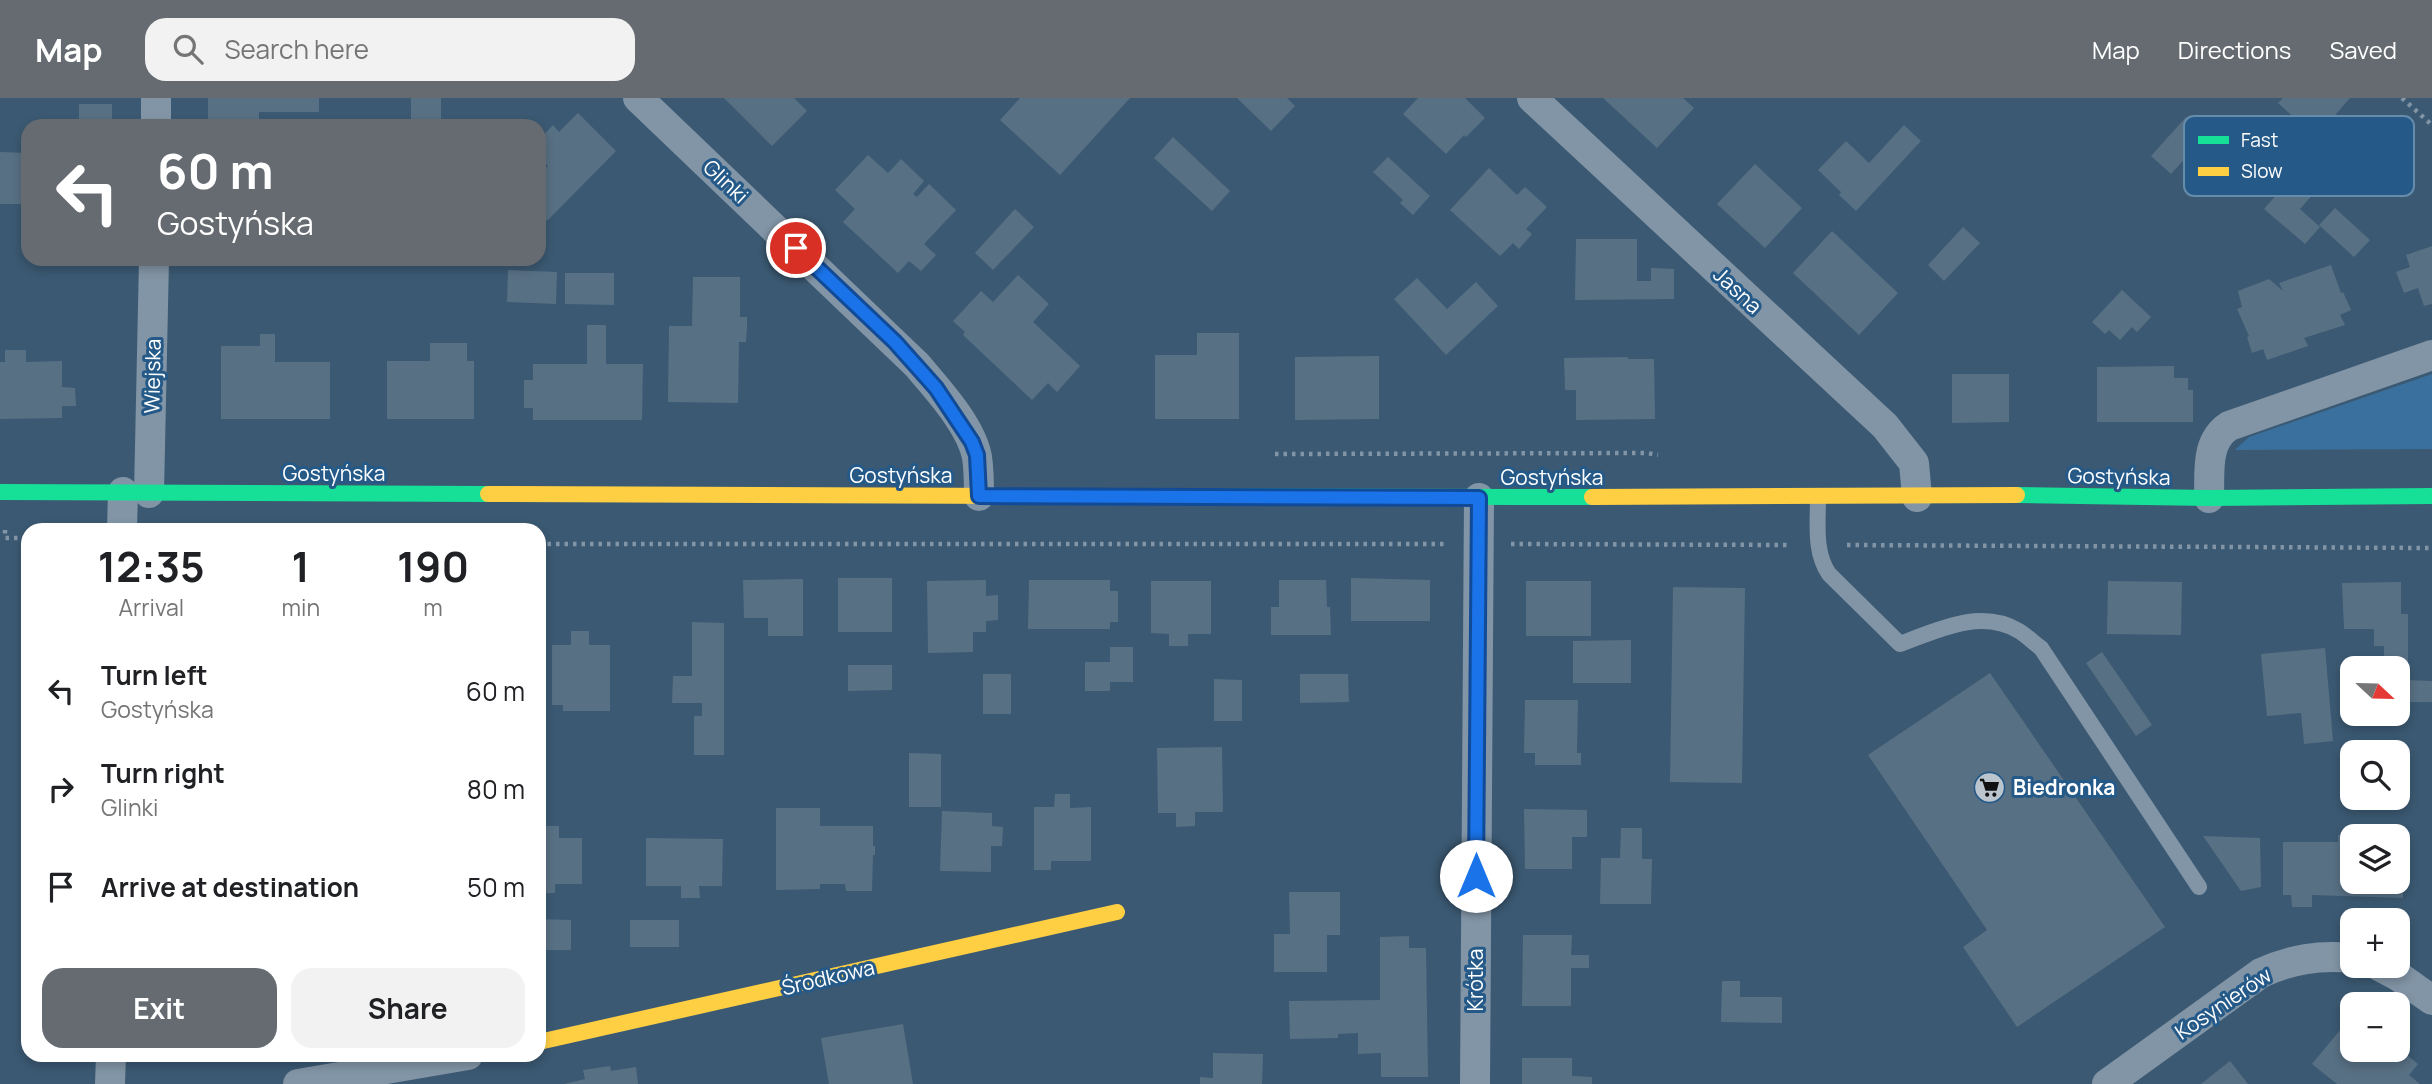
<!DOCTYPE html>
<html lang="en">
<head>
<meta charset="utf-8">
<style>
	body { margin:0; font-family:Manrope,sans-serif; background:#f2f2f2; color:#202124; height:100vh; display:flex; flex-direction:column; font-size:26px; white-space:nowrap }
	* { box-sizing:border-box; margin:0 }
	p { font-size:23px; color:#757577 }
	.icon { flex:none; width:38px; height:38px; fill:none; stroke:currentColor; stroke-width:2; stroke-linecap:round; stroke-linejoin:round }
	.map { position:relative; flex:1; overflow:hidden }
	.sheet { position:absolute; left:21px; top:425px; width:525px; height:539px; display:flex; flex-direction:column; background:#fff; border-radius:21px; box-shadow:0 4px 10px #0003 }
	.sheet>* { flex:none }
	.hud { position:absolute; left:21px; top:21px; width:525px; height:147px; border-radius:21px; box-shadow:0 4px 10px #0003; background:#656b70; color:#fff; overflow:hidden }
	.needle { width:46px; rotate:112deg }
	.tools { position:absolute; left:2340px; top:558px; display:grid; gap:14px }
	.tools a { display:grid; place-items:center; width:70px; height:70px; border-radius:14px; background:#fff; box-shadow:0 4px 10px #0003; font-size:35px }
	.pin { position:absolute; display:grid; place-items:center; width:60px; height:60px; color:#fff; margin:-30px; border:4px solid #fff; border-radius:50%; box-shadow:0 2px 7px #0007 }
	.me { position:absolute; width:77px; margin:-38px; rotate:0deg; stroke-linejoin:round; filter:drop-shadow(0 0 5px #0008) }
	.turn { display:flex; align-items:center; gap:24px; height:147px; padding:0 21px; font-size:32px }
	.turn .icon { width:91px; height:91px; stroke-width:2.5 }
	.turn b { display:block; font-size:49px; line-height:60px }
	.eta { display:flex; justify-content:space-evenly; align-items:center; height:119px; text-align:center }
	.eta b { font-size:42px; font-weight:700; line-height:49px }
	.primary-button { display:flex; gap:14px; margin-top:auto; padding:14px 21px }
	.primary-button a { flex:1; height:80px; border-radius:21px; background:#656b70; color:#fff; font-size:28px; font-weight:700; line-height:80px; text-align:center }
	.primary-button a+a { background:#f2f2f2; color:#202124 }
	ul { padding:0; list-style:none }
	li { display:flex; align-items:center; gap:21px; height:98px; padding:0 21px }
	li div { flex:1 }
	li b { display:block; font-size:26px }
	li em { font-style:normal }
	header { display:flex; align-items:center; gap:42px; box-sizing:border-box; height:98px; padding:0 35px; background:#656b70; color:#fff }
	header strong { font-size:33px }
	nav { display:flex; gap:38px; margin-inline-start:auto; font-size:24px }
	.search { width:490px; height:63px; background:#f2f2f2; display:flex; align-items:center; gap:18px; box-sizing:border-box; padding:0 24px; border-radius:21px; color:#757577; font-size:26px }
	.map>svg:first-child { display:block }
	.green { fill:#39709d }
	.building { fill:#587084 }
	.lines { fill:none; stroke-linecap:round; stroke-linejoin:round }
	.path { stroke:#8295a6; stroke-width:4.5; stroke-dasharray:3.5 5; stroke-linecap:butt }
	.lane { stroke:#8295a6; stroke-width:16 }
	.street { stroke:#8295a6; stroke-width:30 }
	.fast { stroke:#16e098; stroke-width:16 }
	.slow { stroke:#ffcf43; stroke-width:16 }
	.route-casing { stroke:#114b97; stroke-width:18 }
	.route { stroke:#1a73e8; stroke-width:12 }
	.labels { text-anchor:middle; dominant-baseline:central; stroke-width:6; stroke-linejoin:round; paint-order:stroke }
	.street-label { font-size:21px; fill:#fff; stroke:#255a88 }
	.poi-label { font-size:21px; font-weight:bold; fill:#fff; stroke:#255a88; text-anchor:start }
	.key { fill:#255a88; stroke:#668cac; stroke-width:2 }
	.key-label { font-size:19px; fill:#fff }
</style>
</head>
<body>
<header>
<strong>Map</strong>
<div class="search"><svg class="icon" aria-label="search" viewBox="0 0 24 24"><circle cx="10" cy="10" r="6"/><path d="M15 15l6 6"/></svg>Search here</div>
<nav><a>Map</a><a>Directions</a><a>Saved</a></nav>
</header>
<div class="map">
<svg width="2432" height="986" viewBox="0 0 2432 986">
	<rect width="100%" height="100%" fill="#3b5972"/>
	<path class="green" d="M2432 276V351L2235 352 2249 339Z"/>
	<path class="building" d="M208 0H319V14H259V28H208Z
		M411 0H441V21H411Z
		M724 0H794L807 13 772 48Z
		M1020 0H1130L1060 77 1000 22Z
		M1237 0H1287L1295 8 1271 33Z
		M1418 0H1465L1485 20 1466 39 1464 37 1446 56 1403 16Z
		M1603 0H1683L1694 10 1657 50Z
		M2283 0H2350L2316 39 2278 5Z
		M79 6H112V28H79Z
		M578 15 616 53 548 122 539 123V77L548 68 539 60V42L553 27 559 34Z
		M2186 19 2206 37 2171 76 2151 58Z
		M455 21 494 22V28H455Z
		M1904 27 1921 43 1856 113 1839 97 1841 94 1818 72 1846 43 1869 65Z
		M1173 39 1230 93 1212 113 1154 60Z
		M0 54 28 55V106H0Z
		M868 57 888 75 901 61 924 83 913 96 917 99 929 86 956 112 924 146 936 157 921 173 909 163 898 175 843 124 855 111 835 92Z
		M1388 59 1430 98 1413 117 1400 105 1403 102 1373 74Z
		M2308 61 2328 79 2300 111 2320 129 2305 146 2264 111Z
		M1755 66 1802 110 1765 150 1717 106Z
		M1489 70 1517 97 1525 89 1547 109 1526 131 1532 136 1519 151 1513 145 1500 158 1450 112Z
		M2335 110 2370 142 2354 159 2319 127Z
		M1015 111 1034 129 993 172 975 155Z
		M1963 129 1980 145 1944 183 1928 167Z
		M1832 133 1898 195 1859 237 1793 175Z
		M1576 141H1637V183H1651V170L1674 171V201L1575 202Z
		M2432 148V206L2424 208 2418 190 2404 195 2396 174 2410 169 2406 157Z
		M2331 167 2341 195 2343 194 2351 212 2340 217 2345 227 2304 240 2308 248 2267 262 2263 251 2252 255 2247 239 2249 238 2237 211 2242 209 2238 193 2269 181 2283 193 2279 185Z
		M508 172 557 174 556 206 507 204Z
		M565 175H614V207L565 206Z
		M1018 177 1049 206 1033 224 1080 268 1057 294 1048 285 1032 302 963 237 965 234 953 223 981 193 993 204Z
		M693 179H740V219H747V229L746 244H739L738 305 668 304 669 228H692Z
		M1417 180 1447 211 1476 184 1498 208 1446 257 1394 201Z
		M2122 192 2151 219 2137 234 2132 229 2120 242 2109 232 2105 236 2092 224Z
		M587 227H606V266H643L642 322H533V310H524V282H533V266H587Z
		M1197 235H1239V321H1155V257H1197Z
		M260 236H275V264H330V321H221V248H260Z
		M430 245H467V263H474V321H387V263H430Z
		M5 252H26V264L62 263V289L75 290 76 308H62V320L0 321V264H5Z
		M1379 258V321L1295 322V259Z
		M1628 259V261H1654L1655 321 1576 322V292H1565L1564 260Z
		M2174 268V280H2188V292H2193V324H2097V269Z
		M1952 276H2009V324L1952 325Z
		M838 480H892V534H838Z
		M1351 480 1430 482V523H1351Z
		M803 481V538H768V520H744L743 482Z
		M986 482V498L998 497V522L986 523V534H973V554L928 555 927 483Z
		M1029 482H1110V493H1118V524H1110V531H1028Z
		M1279 482H1326L1327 509H1330L1331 537H1271V509H1279Z
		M1151 483H1211V536H1188V548H1169V536L1151 535Z
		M1526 483H1591V538H1526Z
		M2108 483 2182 484 2181 537 2107 536Z
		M2401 484V516H2408V582L2432 583V604H2408V601H2398V570H2384V548H2374V531H2344L2342 485Z
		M1673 489 1745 490 1742 685 1670 684Z
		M692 524 724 525V657H694V618H702V605H672L673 578H692Z
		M571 533H589V547H610V613H563V607H552V547H571Z
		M1631 542V585H1573V543Z
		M1110 549H1133V584H1110V593H1085V564H1110Z
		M2325 550 2333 643 2304 646 2301 615 2267 618 2261 556Z
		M2102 554 2152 627 2136 638 2086 565Z
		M848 567H892V592L848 593Z
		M1990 575 2165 829 2017 929 1963 849 1987 832 1868 657Z
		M983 576H1011V616H983Z
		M1300 576H1348L1349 604 1300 605Z
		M1214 581 1242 582V623H1214Z
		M1525 602H1578L1577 655H1581V667H1535V655H1524Z
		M1222 649 1223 714H1195V728L1176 729V715H1158L1157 650Z
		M909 655 941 656V709H909Z
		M1055 696H1070V710L1091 709V763H1051V772H1034V709H1054Z
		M776 710H820V728H873V748H875V757H873L872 793H846L845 786H820V791L776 792Z
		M1524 711 1587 712V739H1572V771H1525Z
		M942 713 992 715V728L1003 729 1002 748H991V774L940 773Z
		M539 728H559V740H582V786H555V795H539Z
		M1621 730H1642V761H1652L1651 806H1600L1601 760H1620Z
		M2338 737 2352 738V784H2398V738H2404L2403 800 2312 797V809H2292L2291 797H2283V744H2338Z
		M2203 738 2260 740 2261 789 2241 793Z
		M646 740 723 741 722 788H699L700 800H681V788H646Z
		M1289 794H1340V837H1327V874H1274V836H1290Z
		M539 821 571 822V852H539Z
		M630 822H679V849H630Z
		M1523 837H1572L1571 857H1589V870H1571V908H1522Z
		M1409 838V850H1426L1428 979H1381V955L1358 956V935L1338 936V940L1290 941 1289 903 1380 902V839Z
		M1722 883H1740V899H1782V925L1721 924Z
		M2350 920 2352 921V952H2398V950L2418 966 2409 977 2420 986H2337L2312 966Z
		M903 926 913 986H829L821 940Z
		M1213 955 1263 956 1262 986H1200V979L1213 980Z
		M1522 960H1572V978L1592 979V986H1522Z
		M2230 963 2248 986H2201Z
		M610 968 611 973 636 969 638 986H564L585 981 583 972Z"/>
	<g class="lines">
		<path class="path" d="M2402 0 2432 27
			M1275 356 1647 355 1658 357
			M5 432V440H28
			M539 446H1445
			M1511 446 1790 447
			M1847 447 2432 450"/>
		<path class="lane" d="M1818 399C1818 426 1814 454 1829 476L1900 546C1938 532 1981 510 2019 533 2027 538 2034 545 2041 550L2199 789"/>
		<path class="street" d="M638 0 917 267C937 291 971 327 977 359 979 372 979 385 979 398
			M1532 0 1885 328 1914 365 1917 399
			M156 28V0
			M149 395 154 161
			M2209 400C2210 374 2205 344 2229 328L2432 257
			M122 432 123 394
			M2379 868 2398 878 2432 902
			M110 986 111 957
			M298 986 468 957
			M1475 986 1479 400
			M2107 986 2261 875C2292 861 2319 857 2352 860"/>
		<path class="fast" d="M0 394 488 396
			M2017 397 2209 400 2432 398
			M1042 398 1592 399"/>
		<path class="slow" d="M488 396 1042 398
			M1592 399 2017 397
			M539 944 1117 814"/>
	</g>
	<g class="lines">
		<defs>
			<path id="route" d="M796 150 895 244 936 290 972 344 977 357 979 398 1479 400 1476 778"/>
		</defs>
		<use href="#route" class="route-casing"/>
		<use href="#route" class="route"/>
	</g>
	<defs>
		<symbol id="supermarket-disc" viewBox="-11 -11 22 22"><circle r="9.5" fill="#bac5ce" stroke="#255a88"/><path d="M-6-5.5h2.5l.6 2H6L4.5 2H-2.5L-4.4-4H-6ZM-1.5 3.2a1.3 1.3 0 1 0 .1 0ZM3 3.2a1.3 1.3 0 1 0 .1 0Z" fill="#111"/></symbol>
	</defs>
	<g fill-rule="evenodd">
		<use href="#supermarket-disc" x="1972" y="672" width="35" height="35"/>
	</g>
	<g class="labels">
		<g class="street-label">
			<text transform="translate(726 83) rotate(43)">Glinki</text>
			<text transform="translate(1738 192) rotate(43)">Jasna</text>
			<text transform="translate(152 278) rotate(-89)">Wiejska</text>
			<text x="334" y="375">Gostyńska</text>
			<text x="901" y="377">Gostyńska</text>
			<text transform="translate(2119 378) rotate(1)">Gostyńska</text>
			<text x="1552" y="379">Gostyńska</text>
			<text transform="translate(828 879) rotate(-13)">Środkowa</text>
			<text transform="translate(1475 882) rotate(-90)">Krótka</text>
			<text transform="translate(2223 905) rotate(-34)">Kosynierów</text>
		</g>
		<g class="poi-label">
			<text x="2013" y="689">Biedronka</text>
		</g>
	</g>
	<rect x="2184" y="18" width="230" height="80" rx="10" class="key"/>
	<rect x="2198" y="38" width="31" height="8" fill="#16e098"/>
	<rect x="2198" y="69" width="31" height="9" fill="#ffcf43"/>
	<g class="key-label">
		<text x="2241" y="49">Fast</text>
		<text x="2241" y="80">Slow</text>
	</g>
</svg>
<div class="tools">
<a><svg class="needle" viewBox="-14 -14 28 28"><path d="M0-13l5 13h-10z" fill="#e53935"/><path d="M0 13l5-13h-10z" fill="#757577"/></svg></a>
<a><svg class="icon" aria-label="search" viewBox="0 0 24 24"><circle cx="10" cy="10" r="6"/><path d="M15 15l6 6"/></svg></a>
<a><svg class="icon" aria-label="layers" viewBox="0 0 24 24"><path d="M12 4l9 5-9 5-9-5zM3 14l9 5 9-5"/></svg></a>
<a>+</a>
<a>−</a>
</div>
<div class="pin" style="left:796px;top:150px;background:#d93025"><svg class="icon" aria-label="arrive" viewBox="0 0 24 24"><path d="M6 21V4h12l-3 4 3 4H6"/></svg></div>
<svg class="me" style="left:1476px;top:778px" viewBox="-20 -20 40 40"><circle r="19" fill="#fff"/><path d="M0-13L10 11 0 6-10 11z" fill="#1a73e8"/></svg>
<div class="hud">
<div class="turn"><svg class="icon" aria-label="left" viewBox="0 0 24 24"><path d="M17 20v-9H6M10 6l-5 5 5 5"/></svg><div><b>60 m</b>Gostyńska</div></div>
</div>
<section class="sheet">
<div class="eta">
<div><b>12:35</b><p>Arrival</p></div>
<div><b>1</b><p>min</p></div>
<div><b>190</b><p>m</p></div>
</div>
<ul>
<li><svg class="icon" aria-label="left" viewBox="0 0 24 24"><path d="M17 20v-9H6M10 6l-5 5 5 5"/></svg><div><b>Turn left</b><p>Gostyńska</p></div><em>60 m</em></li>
<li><svg class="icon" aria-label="right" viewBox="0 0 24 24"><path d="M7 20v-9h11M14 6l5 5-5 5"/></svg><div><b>Turn right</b><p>Glinki</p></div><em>80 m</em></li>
<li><svg class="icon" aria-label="arrive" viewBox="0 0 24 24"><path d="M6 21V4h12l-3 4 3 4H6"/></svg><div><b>Arrive at destination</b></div><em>50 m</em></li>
</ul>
<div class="primary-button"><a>Exit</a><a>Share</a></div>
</section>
</div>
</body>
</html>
